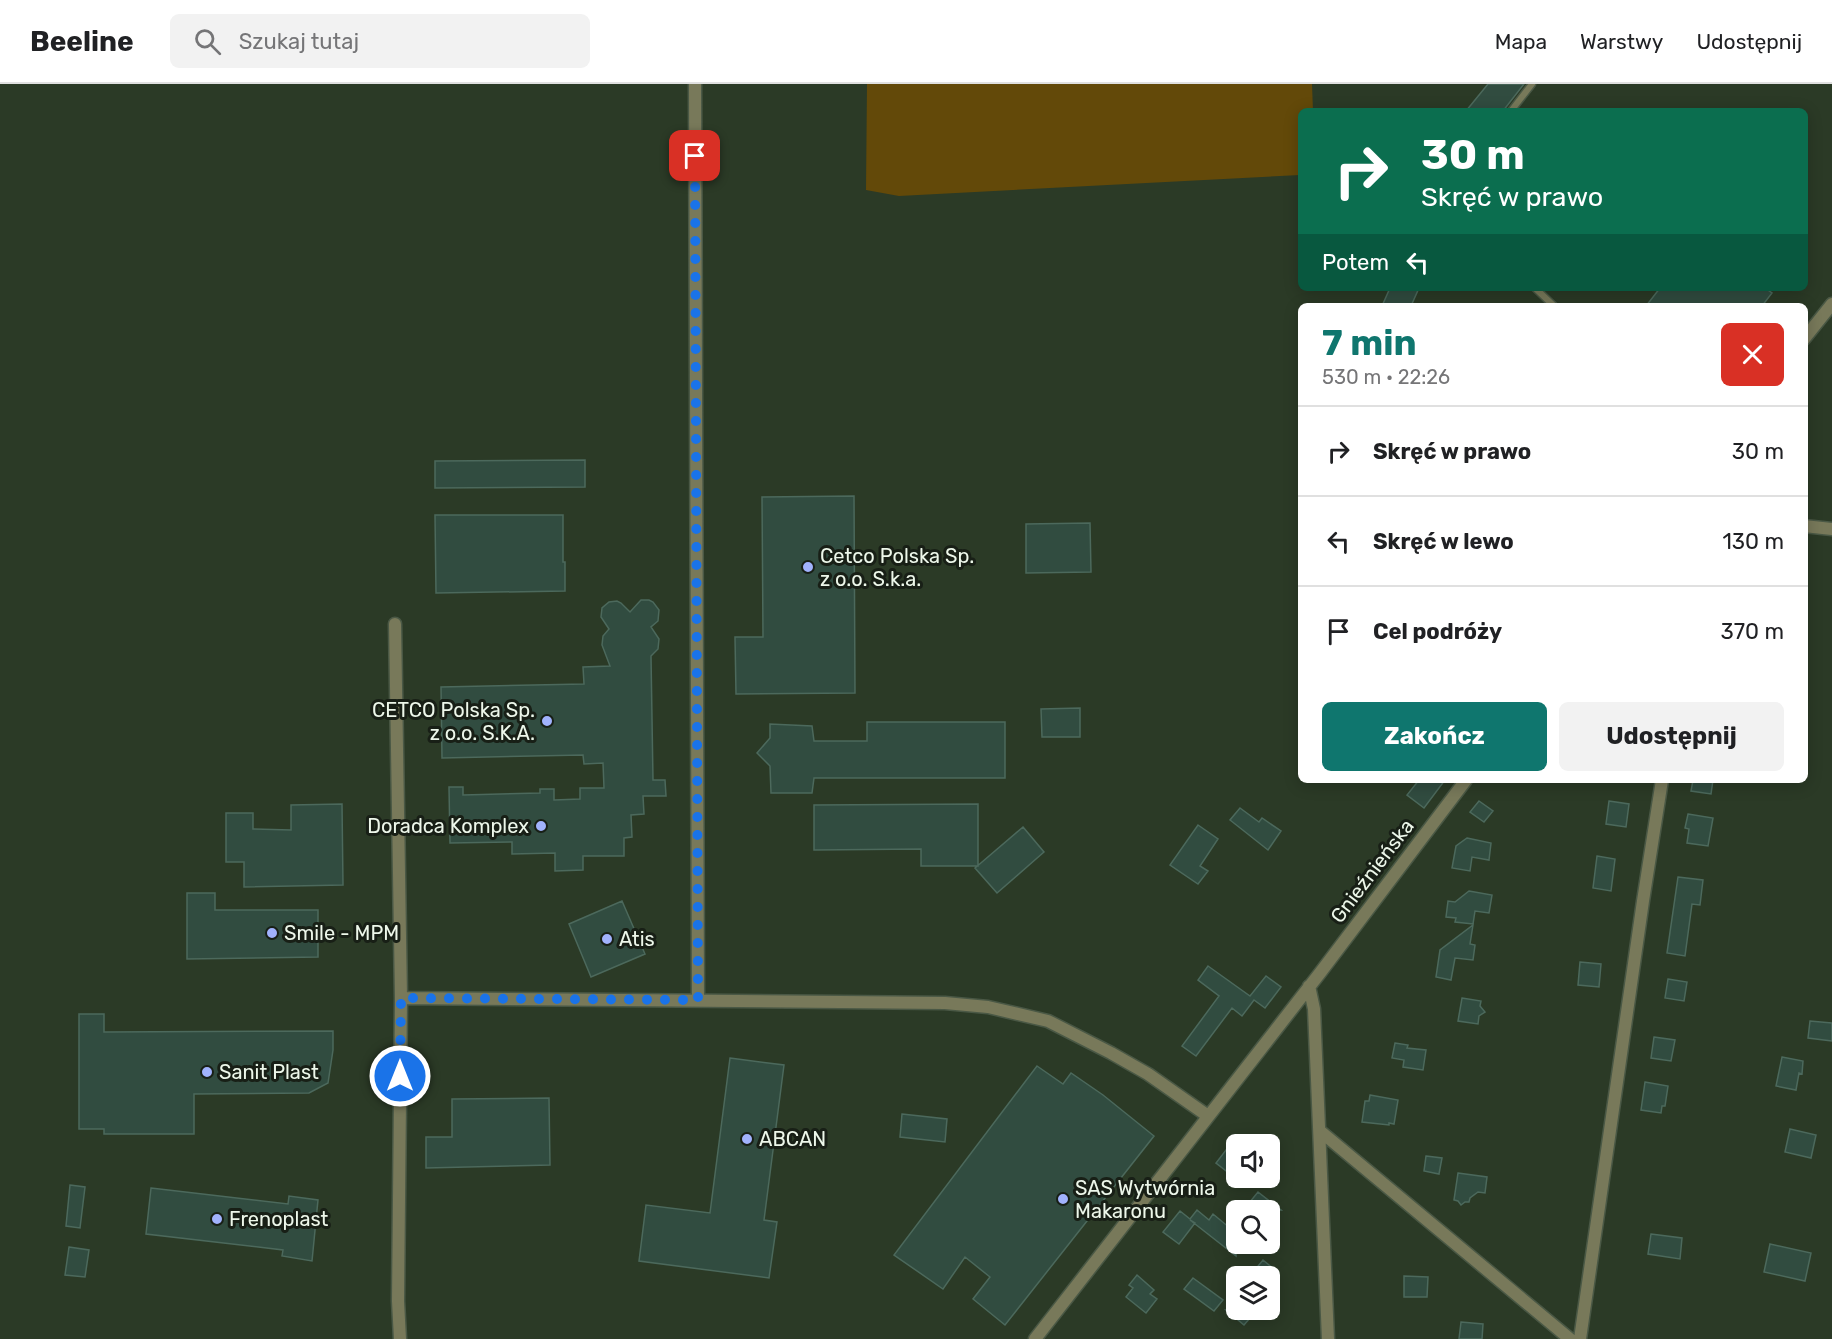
<!DOCTYPE html>
<html lang="pl">
<head>
<meta charset="utf-8">
<style>
	body { margin:0; font-family:Rubik,sans-serif; background:#f2f2f2; color:#202124; height:100vh; display:flex; flex-direction:column; font-size:22px; white-space:nowrap }
	* { box-sizing:border-box; margin:0 }
	p { font-size:20px; color:#757577 }
	.icon { flex:none; width:33px; height:33px; fill:none; stroke:currentColor; stroke-width:2; stroke-linecap:round; stroke-linejoin:round }
	.map { position:relative; flex:1; overflow:hidden }
	.panel { position:absolute; left:1298px; top:219px; width:510px; height:480px; display:flex; flex-direction:column; background:#fff; border-radius:9px; box-shadow:0 3px 15px #0003 }
	.panel>* { flex:none }
	.top-card { position:absolute; left:1298px; top:24px; width:510px; height:183px; border-radius:9px; box-shadow:0 3px 15px #0003; background:#0b6e4f; color:#fff; overflow:hidden }
	.tools { position:absolute; left:1226px; top:1050px; display:grid; gap:12px }
	.tools a { display:grid; place-items:center; width:54px; height:54px; border-radius:9px; background:#fff; box-shadow:0 3px 15px #0003; font-size:30px }
	.pin { position:absolute; display:grid; place-items:center; width:51px; height:51px; color:#fff; margin:-26px; border-radius:12px; box-shadow:0 3px 9px #0006 }
	.me { position:absolute; width:66px; margin:-33px; rotate:0deg; stroke-linejoin:round; filter:drop-shadow(0 0 4px #0008) }
	.turn { display:flex; align-items:center; gap:21px; height:126px; padding:0 24px; font-size:27px }
	.turn .icon { width:78px; height:78px; stroke-width:2.5 }
	.turn b { display:block; font-size:42px; line-height:51px }
	.then { display:flex; align-items:center; height:57px; padding:0 24px; background:#0003; gap:12px; font-size:22px }
	.round { display:grid; place-items:center; flex:none; width:63px; height:63px; border-radius:9px; background:#f2f2f2 }
	.overview { display:flex; align-items:center; justify-content:space-between; height:102px; padding:0 24px }
	h1 { font-size:36px; font-weight:700; line-height:45px; color:#0f766e }
	.cta { display:flex; gap:12px; margin-top:auto; padding:12px 24px }
	.cta a { flex:1; height:69px; border-radius:9px; background:#0f766e; color:#fff; font-size:24px; font-weight:700; line-height:69px; text-align:center }
	.cta a+a { background:#f2f2f2; color:#202124 }
	ul { padding:0; list-style:none }
	li { display:flex; align-items:center; gap:18px; height:90px; padding:0 24px; border-top:2px solid #e0e0e0 }
	li div { flex:1 }
	li b { display:block; font-size:22px }
	li em { font-style:normal }
	header { display:flex; align-items:center; gap:36px; box-sizing:border-box; height:84px; padding:0 30px; background:#fff; border-bottom:2px solid #e0e0e0 }
	header strong { font-size:28px }
	nav { display:flex; gap:33px; margin-inline-start:auto; font-size:21px }
	.search { width:420px; height:54px; background:#f2f2f2; display:flex; align-items:center; gap:15px; box-sizing:border-box; padding:0 21px; border-radius:9px; color:#757577; font-size:22px }
	.map>svg:first-child { display:block }
	.green { fill:#634909 }
	.building { fill:#314c40; stroke:#4c695c; stroke-width:1.5 }
	.lines { fill:none; stroke-linecap:round; stroke-linejoin:round }
	.lane-casing { stroke:#4a5845; stroke-width:9 }
	.street-casing { stroke:#4a5845; stroke-width:15 }
	.lane { stroke:#78795a; stroke-width:6 }
	.street { stroke:#78795a; stroke-width:12 }
	.route { stroke:#1a73e8; stroke-width:10; stroke-dasharray:0 18 }
	.poi-dot { fill:#a1b2fd; stroke:#181f16; stroke-width:2 }
	.labels { text-anchor:middle; dominant-baseline:central; stroke-width:6; stroke-linejoin:round; paint-order:stroke }
	.poi-label { font-size:20px; fill:#edf7ea; stroke:#181f16; text-anchor:start }
	.street-label { font-size:20px; fill:#edf7ea; stroke:#181f16 }
</style>
</head>
<body>
<header>
<strong>Beeline</strong>
<div class="search"><svg class="icon" aria-label="search" viewBox="0 0 24 24"><circle cx="10" cy="10" r="6"/><path d="M15 15l6 6"/></svg>Szukaj tutaj</div>
<nav><a>Mapa</a><a>Warstwy</a><a>Udostępnij</a></nav>
</header>
<div class="map">
<svg width="1832" height="1255" viewBox="0 0 1832 1255">
	<rect width="100%" height="100%" fill="#2b3a26"/>
	<path class="green" d="M867 0H1312L1313 27H1300V91L899 112 866 106Z"/>
	<path class="building" d="M1488 0H1524L1503 27H1466Z
		M1390 204H1419L1411 222H1382Z
		M1660 204H1765L1772 209 1762 222H1646Z
		M585 376V403L435 404V377Z
		M854 412 855 609 736 610 735 553H763L762 413Z
		M435 431H563V478H565V507L436 509Z
		M1090 439 1091 488 1026 489V440Z
		M641 516H649L653 518 659 526 658 537 651 543 659 555 658 565 651 572 653 696H665L666 712H643L644 730 631 731 632 753 624 754V772H583V786L555 787V769L512 770V758L450 759 449 703H463V711L540 709V705H554V716L580 715V704H604L603 679 584 680 583 671 442 674 441 603 584 600 583 583 610 582 602 561 603 552 609 545 601 533 602 524 609 518 617 517 621 519 630 528Z
		M1080 624V653H1042L1041 625Z
		M867 638H1005V694H814L812 709H771L770 682 757 669 770 654V640L812 642 814 657H867Z
		M1419 696H1445L1424 724 1407 711Z
		M1693 696H1713L1711 710 1691 707Z
		M1479 717 1493 727 1484 738 1470 728Z
		M1609 717 1629 720 1626 743 1606 740Z
		M342 720 343 801 244 803V778H226V729H253V745L291 746V721Z
		M978 720V782H921V765L814 766V721Z
		M1240 724 1259 738 1262 734 1281 747 1268 766 1230 736Z
		M1688 730 1713 734 1708 762 1687 759 1689 745 1685 744Z
		M1198 741 1218 755 1200 782 1208 787 1198 800 1170 781Z
		M1023 743 1044 768 997 809 975 784Z
		M1467 754 1491 759 1489 776 1472 773 1470 787 1452 784 1456 762Z
		M1597 772 1615 775 1611 807 1593 804Z
		M1678 793 1703 796 1700 821 1692 820 1685 872 1667 869Z
		M1469 807 1492 811 1489 829 1475 827 1473 840 1455 838 1456 834 1446 833 1448 817 1455 818Z
		M187 809H215V826H318V873L187 875Z
		M622 817 645 870 591 893 569 840Z
		M1473 841 1470 860 1475 861 1473 876 1455 874 1451 896 1436 893 1440 866Z
		M1580 878 1601 880 1599 903 1578 901Z
		M1208 882 1250 912 1266 892 1281 903 1265 924 1254 916 1242 932 1232 924 1196 972 1182 962 1219 912 1198 896Z
		M1668 895 1687 898 1684 917 1665 914Z
		M1462 914 1481 917 1480 922 1485 928 1479 932 1478 940 1458 937Z
		M79 930H104V948L333 947V966L328 999 309 1009 194 1010V1050H104V1045H79Z
		M1810 937 1832 939V957L1808 954Z
		M1654 953 1675 956 1671 977 1651 974Z
		M1395 959 1408 961 1407 964 1426 966 1423 986 1403 983 1404 976 1392 974Z
		M1782 973 1803 977 1802 990 1799 989 1796 1006 1776 1002Z
		M730 974 784 981 764 1136 777 1138 769 1194 639 1177 646 1121 710 1129Z
		M1037 982 1063 1000 1071 989 1103 1011 1154 1052 1005 1241 973 1215 990 1193 965 1173 943 1205 894 1171Z
		M1645 998 1668 1002 1665 1022H1662L1661 1029 1641 1026Z
		M1370 1011 1398 1016 1394 1040 1389 1039V1041L1362 1038 1365 1017H1369Z
		M549 1014 550 1081 426 1084V1053H452V1015Z
		M902 1030 947 1035 945 1058 900 1053Z
		M1790 1045 1816 1051 1811 1074 1785 1068Z
		M1236 1053V1082L1230 1090 1216 1079Z
		M1426 1072 1442 1074 1439 1090 1424 1087Z
		M1458 1089 1487 1093 1485 1109 1478 1108 1470 1114 1469 1118H1465L1461 1121 1458 1117 1454 1116Z
		M70 1101 85 1103 80 1144 66 1142Z
		M151 1104 288 1120 289 1112 318 1116 312 1177 282 1172 283 1166 146 1150Z
		M1258 1108 1281 1126H1259L1249 1119Z
		M1197 1126 1209 1136 1213 1130 1236 1149V1172L1190 1136 1195 1139 1179 1160 1163 1148 1180 1127 1190 1135Z
		M1651 1150 1682 1154 1680 1175 1648 1170Z
		M1770 1160 1811 1169 1805 1197 1764 1188Z
		M69 1163 89 1166 85 1193 65 1191Z
		M1263 1176 1275 1186 1269 1192H1250Z
		M1137 1191 1154 1206 1150 1210 1157 1215 1146 1229 1126 1213 1133 1204 1129 1201Z
		M1404 1192 1428 1193 1427 1213H1404Z
		M1193 1194 1223 1216 1214 1227 1184 1205Z
		M1226 1226H1257L1244 1241Z
		M1461 1238 1483 1240 1482 1255H1459Z"/>
	<g class="lines">
		<defs>
			<path id="lane" d="M1511 27 1532 0
				M1535 204 1554 222"/>
			<path id="street" d="M695 0 698 916
				M1804 255 1832 220
				M1804 442 1832 445
				M395 540 401 914 398 1217 400 1255
				M1309 902 1314 925 1328 1255
				M401 914 945 919 988 923 1048 937 1111 969 1148 990 1208 1032
				M1320 1047 1570 1255
				M1035 1255 1320 889 1466 696
				M1580 1255 1643 817 1662 696"/>
		</defs>
		<use href="#lane" class="lane-casing"/>
		<use href="#street" class="street-casing"/>
		<use href="#lane" class="lane"/>
		<use href="#street" class="street"/>
	</g>
	<g class="lines">
		<path class="route" d="M400 992 401 914 698 916 695 72"/>
	</g>
	<g class="poi-dot">
		<circle cx="808" cy="483" r="6"/>
		<circle cx="547" cy="637" r="6"/>
		<circle cx="541" cy="742" r="6"/>
		<circle cx="272" cy="849" r="6"/>
		<circle cx="607" cy="855" r="6"/>
		<circle cx="207" cy="988" r="6"/>
		<circle cx="747" cy="1055" r="6"/>
		<circle cx="1063" cy="1115" r="6"/>
		<circle cx="217" cy="1135" r="6"/>
	</g>
	<g class="labels">
		<g class="poi-label">
			<text x="820" y="472">Cetco Polska Sp.<tspan x="820" dy="23">z o.o. S.k.a.</tspan></text>
			<text x="535" y="626" text-anchor="end">CETCO Polska Sp.<tspan x="535" dy="23">z o.o. S.K.A.</tspan></text>
			<text x="529" y="742" text-anchor="end">Doradca Komplex</text>
			<text x="284" y="849">Smile - MPM</text>
			<text x="619" y="855">Atis</text>
			<text x="219" y="988">Sanit Plast</text>
			<text x="759" y="1055">ABCAN</text>
			<text x="1075" y="1104">SAS Wytwórnia<tspan x="1075" dy="23">Makaronu</tspan></text>
			<text x="229" y="1135">Frenoplast</text>
		</g>
		<g class="street-label">
			<text transform="translate(1372 787) rotate(-53)">Gnieźnieńska</text>
		</g>
	</g>
</svg>
<div class="tools">
<a><svg class="icon" aria-label="sound" viewBox="0 0 24 24"><path d="M4 9h4l5-4v14l-5-4H4zM17 9q2 3 0 6"/></svg></a>
<a><svg class="icon" aria-label="search" viewBox="0 0 24 24"><circle cx="10" cy="10" r="6"/><path d="M15 15l6 6"/></svg></a>
<a><svg class="icon" aria-label="layers" viewBox="0 0 24 24"><path d="M12 4l9 5-9 5-9-5zM3 14l9 5 9-5"/></svg></a>
</div>
<div class="pin" style="left:695px;top:72px;background:#d93025"><svg class="icon" aria-label="arrive" viewBox="0 0 24 24"><path d="M6 21V4h12l-3 4 3 4H6"/></svg></div>
<svg class="me" style="left:400px;top:992px" viewBox="-20 -20 40 40"><circle r="17" fill="#1a73e8" stroke="#fff" stroke-width="3"/><path d="M0-11L8 9 0 5-8 9z" fill="#fff"/></svg>
<div class="top-card">
<div class="turn"><svg class="icon" aria-label="right" viewBox="0 0 24 24"><path d="M7 20v-9h11M14 6l5 5-5 5"/></svg><div><b>30 m</b>Skręć w prawo</div></div>
<div class="then">Potem<svg class="icon" aria-label="left" viewBox="0 0 24 24"><path d="M17 20v-9H6M10 6l-5 5 5 5"/></svg></div>
</div>
<section class="panel">
<div class="overview"><div><h1>7 min</h1><p>530 m · 22:26</p></div><a class="round" style="background:#d93025;color:#fff"><svg class="icon" aria-label="close" viewBox="0 0 24 24"><path d="M6 6l12 12M18 6L6 18"/></svg></a></div>
<ul>
<li><svg class="icon" aria-label="right" viewBox="0 0 24 24"><path d="M7 20v-9h11M14 6l5 5-5 5"/></svg><div><b>Skręć w prawo</b></div><em>30 m</em></li>
<li><svg class="icon" aria-label="left" viewBox="0 0 24 24"><path d="M17 20v-9H6M10 6l-5 5 5 5"/></svg><div><b>Skręć w lewo</b></div><em>130 m</em></li>
<li><svg class="icon" aria-label="arrive" viewBox="0 0 24 24"><path d="M6 21V4h12l-3 4 3 4H6"/></svg><div><b>Cel podróży</b></div><em>370 m</em></li>
</ul>
<div class="cta"><a>Zakończ</a><a>Udostępnij</a></div>
</section>
</div>
</body>
</html>
